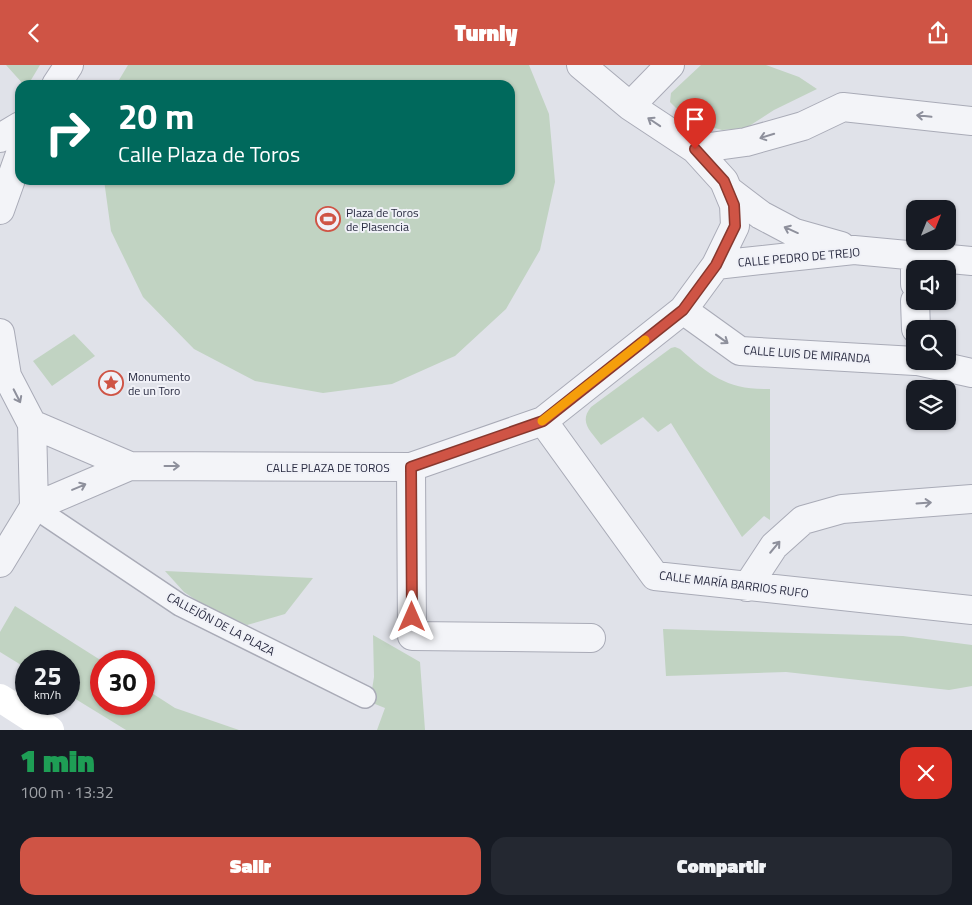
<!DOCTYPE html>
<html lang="es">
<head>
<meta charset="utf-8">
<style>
	body { margin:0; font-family:"Titillium Web",sans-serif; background:#242831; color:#f1f3f6; height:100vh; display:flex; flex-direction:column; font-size:19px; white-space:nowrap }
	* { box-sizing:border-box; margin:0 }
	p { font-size:16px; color:#9ea1a6 }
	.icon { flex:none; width:28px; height:28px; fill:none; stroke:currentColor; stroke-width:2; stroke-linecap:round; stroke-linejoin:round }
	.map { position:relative; height:665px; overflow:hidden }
	.drawer { display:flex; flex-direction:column; background:#171b24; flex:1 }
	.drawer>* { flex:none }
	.top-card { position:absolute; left:15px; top:15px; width:500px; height:105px; border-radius:15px; box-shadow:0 1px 4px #0004; background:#00695c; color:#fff; overflow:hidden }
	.needle { width:32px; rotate:43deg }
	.buttons { position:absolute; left:906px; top:135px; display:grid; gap:10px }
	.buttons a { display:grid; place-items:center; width:50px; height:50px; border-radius:10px; background:#171b24; box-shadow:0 1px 4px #0004; font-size:25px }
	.speed { position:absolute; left:15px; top:585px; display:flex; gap:10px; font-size:25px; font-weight:700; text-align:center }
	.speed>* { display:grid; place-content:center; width:65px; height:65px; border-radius:50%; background:#171b24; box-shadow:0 1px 4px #0004; line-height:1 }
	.speed small { font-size:12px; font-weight:400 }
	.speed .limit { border:8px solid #d22; background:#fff; color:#111 }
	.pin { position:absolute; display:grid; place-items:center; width:42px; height:42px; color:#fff; margin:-51px -21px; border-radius:50% 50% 50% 0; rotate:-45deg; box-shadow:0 0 5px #0007 }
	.pin .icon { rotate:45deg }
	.me { position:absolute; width:55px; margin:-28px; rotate:0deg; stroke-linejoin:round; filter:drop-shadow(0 0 4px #0008) }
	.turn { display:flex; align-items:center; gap:18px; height:105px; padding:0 20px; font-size:22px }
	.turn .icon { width:65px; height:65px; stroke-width:2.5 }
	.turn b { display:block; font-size:35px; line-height:42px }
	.round { display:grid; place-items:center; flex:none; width:52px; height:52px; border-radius:15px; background:#242831 }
	.head { display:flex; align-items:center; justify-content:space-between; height:85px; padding:0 20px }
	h1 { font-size:30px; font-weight:800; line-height:38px; color:#1e9e55 }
	.button { display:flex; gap:10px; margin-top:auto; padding:10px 20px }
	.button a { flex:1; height:58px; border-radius:15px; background:#cf5445; color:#fff; font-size:20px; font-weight:800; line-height:58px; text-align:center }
	.button a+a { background:#242831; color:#f1f3f6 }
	header { display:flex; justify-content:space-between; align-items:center; height:65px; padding:0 20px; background:#cf5445; color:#fff; font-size:22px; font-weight:800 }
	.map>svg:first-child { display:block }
	.green { fill:#c1d3c2 }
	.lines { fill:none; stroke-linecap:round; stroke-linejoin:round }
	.service-casing { stroke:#a9abb7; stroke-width:24 }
	.minor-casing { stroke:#a9abb7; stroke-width:30 }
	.service { stroke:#f3f4f8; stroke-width:21 }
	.minor { stroke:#f3f4f8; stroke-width:28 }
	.secondary { stroke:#fff; stroke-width:28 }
	.oneway { stroke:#8e909c }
	.route-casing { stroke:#87372d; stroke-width:12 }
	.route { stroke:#cf5445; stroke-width:9 }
	.slow { stroke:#f59e0b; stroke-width:9 }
	.labels { text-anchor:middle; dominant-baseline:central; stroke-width:4; stroke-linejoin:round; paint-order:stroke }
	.poi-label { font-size:12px; fill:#292b41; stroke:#f0f1f7; text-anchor:start }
	.street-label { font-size:12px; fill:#292b41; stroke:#f0f1f7 }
</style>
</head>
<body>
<header><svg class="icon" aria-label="back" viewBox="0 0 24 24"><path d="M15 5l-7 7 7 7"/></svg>Turnly<svg class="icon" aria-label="share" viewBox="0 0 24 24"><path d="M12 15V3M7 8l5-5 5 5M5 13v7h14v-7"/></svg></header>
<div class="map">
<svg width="972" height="665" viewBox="0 0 972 665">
	<rect width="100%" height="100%" fill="#e0e2e9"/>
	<path class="green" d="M6 0H40L28 20H24Z
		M128 0H529L549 49 555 117 540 185 506 244 455 291 448 294 392 319 323 328 255 316 194 284 143 232 111 166 104 115H510V20H116Z
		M701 0H766L799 12 817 24 774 45 746 63 722 65 695 58 681 48 670 37 671 28Z
		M74 269 95 291 52 321 33 296Z
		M675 282 680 284C710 311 728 325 770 324V455L764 451 742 472 671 358 658 367 643 352 601 380C592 367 578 358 591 342L671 283Z
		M165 506 313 513 285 549 247 560 205 541 184 527Z
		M15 541 102 596 101 639H144V623L175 643 239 665H126L69 630V596H26V603L0 587V567Z
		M663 564 903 571 972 580V621L949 625 786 607 666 611Z
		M373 570 420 597 425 665H377L385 643 370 637 374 612Z"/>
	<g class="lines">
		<defs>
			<path id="service" d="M34 442 180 540 365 632"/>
			<path id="minor" d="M56 20 69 0
				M630 41 670 0
				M0 73 20 61
				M695 84 746 77 803 61 843 42 972 56
				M728 125 761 150 795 168 841 181
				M0 145 20 89
				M915 190V219
				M716 200 854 185 972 196
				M915 236 916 264
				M683 245 740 286 915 296
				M0 268 7 311 32 359 130 401 411 402 543 356 683 245 716 200 735 161 734 140 724 116 695 84 630 41 581 0
				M918 296 972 308
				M543 356 655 511 972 545
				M411 402 412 571 591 573
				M34 442 130 401
				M0 498 34 442 32 359
				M747 522 774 481 803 455 842 444 972 434"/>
		</defs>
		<use href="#service" class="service-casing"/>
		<use href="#minor" class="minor-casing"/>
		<use href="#service" class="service"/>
		<use href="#minor" class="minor"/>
		<path class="secondary" d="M0 633 50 665"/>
	</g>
	<defs><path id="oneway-shaft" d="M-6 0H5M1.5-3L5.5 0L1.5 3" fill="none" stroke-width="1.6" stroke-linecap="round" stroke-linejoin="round" transform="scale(1.25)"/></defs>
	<g class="oneway">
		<use href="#oneway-shaft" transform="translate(924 51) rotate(-174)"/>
		<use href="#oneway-shaft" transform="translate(654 57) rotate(-146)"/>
		<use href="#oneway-shaft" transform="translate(767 71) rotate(163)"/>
		<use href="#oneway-shaft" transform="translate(791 165) rotate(-156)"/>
		<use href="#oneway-shaft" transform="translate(722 274) rotate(36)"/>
		<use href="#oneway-shaft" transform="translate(17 331) rotate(63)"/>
		<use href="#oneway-shaft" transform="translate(172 401)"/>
		<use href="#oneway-shaft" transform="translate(79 422) rotate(-23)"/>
		<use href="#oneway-shaft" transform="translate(924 438) rotate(-4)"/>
		<use href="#oneway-shaft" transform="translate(775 482) rotate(-50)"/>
	</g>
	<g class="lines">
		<defs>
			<path id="route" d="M412 552 411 402 543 356 683 245 716 200 735 161 734 140 724 116 695 84"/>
		</defs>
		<use href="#route" class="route-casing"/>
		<use href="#route" class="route"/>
		<path class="slow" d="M542 356 645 275"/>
	</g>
	<defs>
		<symbol id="stadium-ring" viewBox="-11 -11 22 22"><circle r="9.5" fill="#f0f1f7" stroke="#cf5445" stroke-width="1.5"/><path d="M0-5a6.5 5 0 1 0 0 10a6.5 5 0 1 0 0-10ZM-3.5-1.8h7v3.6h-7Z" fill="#cf5445"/></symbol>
		<symbol id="sight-ring" viewBox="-11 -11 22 22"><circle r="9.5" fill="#f0f1f7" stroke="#cf5445" stroke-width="1.5"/><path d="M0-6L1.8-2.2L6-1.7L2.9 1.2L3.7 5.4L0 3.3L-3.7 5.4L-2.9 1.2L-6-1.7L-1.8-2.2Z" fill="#cf5445"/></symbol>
	</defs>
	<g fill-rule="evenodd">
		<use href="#stadium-ring" x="314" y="140" width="28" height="28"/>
		<use href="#sight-ring" x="97" y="304" width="28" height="28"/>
	</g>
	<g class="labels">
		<g class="poi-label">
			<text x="346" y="147">Plaza de Toros<tspan x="346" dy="14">de Plasencia</tspan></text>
			<text x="128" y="311">Monumento<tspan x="128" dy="14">de un Toro</tspan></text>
		</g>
		<g class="street-label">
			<text transform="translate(799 192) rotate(-5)">CALLE PEDRO DE TREJO</text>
			<text transform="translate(807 289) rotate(4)">CALLE LUIS DE MIRANDA</text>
			<text x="328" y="402">CALLE PLAZA DE TOROS</text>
			<text transform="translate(734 519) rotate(7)">CALLE MARÍA BARRIOS RUFO</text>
			<text transform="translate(221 559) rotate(28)">CALLEJÓN DE LA PLAZA</text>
		</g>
	</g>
</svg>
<div class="buttons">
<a><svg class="needle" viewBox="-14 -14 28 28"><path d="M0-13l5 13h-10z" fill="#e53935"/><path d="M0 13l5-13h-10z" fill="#9ea1a6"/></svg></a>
<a><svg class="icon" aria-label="sound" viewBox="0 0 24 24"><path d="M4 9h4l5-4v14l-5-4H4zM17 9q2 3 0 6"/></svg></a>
<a><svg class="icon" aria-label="search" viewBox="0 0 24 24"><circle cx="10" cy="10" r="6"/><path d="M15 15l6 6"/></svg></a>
<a><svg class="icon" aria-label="layers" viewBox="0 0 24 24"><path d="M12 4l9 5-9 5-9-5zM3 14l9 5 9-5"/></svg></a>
</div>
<div class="speed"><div>25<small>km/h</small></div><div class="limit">30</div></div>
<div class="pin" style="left:695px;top:84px;background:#d93025"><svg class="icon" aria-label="arrive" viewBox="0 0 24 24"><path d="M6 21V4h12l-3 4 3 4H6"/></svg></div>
<svg class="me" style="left:412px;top:552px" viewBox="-20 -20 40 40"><path d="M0-17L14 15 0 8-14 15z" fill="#cf5445" stroke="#fff" stroke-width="4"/></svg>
<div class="top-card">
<div class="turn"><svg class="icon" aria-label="right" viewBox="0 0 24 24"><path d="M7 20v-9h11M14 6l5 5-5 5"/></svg><div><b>20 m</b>Calle Plaza de Toros</div></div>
</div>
</div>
<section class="drawer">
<div class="head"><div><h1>1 min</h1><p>100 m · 13:32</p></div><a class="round" style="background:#d93025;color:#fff"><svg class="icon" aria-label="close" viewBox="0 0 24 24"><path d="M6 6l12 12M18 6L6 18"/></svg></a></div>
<div class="button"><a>Salir</a><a>Compartir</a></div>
</section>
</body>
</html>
